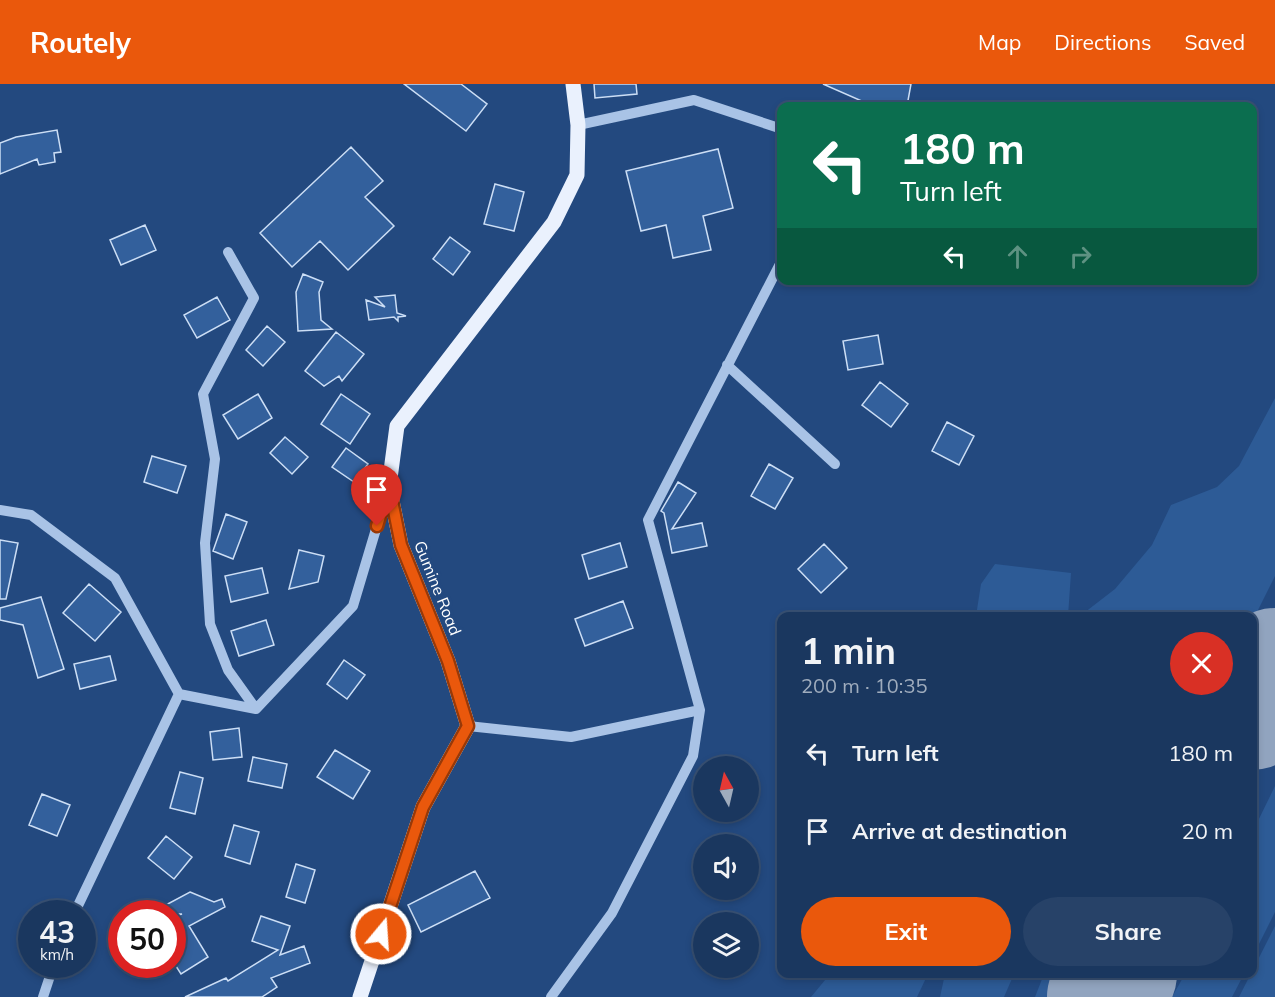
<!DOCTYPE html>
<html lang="en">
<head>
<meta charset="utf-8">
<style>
	body { margin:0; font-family:Mulish,sans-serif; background:#274268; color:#f1f3f6; height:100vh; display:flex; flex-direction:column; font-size:22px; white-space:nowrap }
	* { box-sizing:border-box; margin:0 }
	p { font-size:20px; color:#9facbd }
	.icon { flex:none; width:33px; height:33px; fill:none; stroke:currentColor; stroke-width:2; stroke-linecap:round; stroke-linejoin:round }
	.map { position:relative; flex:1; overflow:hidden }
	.drawer { position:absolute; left:777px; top:528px; width:480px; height:366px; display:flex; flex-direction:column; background:#1a375f; border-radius:12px; box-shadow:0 3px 9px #0003,0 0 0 2px #385174 }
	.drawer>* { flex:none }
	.guide { position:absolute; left:777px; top:18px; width:480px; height:183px; border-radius:12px; box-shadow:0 3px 9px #0003,0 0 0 2px #385174; background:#0b6e4f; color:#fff; overflow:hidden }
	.needle { width:39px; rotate:352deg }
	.tools { position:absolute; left:693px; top:672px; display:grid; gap:12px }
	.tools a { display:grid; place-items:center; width:66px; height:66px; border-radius:50%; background:#1a375f; box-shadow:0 3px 9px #0003,0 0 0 2px #385174; font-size:30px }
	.speed { position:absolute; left:18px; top:816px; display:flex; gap:12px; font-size:30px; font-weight:700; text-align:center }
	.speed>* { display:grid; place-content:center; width:78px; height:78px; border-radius:50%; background:#1a375f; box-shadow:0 3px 9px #0003,0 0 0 2px #385174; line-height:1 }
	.speed small { font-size:15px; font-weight:400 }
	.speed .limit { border:9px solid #d22; background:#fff; color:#111 }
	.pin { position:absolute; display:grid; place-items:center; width:51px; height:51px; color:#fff; margin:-62px -26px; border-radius:50% 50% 50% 0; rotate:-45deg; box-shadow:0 0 6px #0007 }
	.pin .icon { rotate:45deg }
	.me { position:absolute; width:66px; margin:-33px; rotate:18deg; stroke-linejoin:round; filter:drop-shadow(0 0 4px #0008) }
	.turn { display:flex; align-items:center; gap:21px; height:126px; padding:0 24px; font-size:27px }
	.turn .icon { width:78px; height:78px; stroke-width:2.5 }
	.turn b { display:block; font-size:42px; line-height:51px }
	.lanes { display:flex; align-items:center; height:57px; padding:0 24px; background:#0003; justify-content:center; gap:30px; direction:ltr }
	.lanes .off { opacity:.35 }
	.round { display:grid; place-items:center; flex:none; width:63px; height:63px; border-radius:32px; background:#274268 }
	.summary { display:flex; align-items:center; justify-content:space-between; height:102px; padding:0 24px }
	h1 { font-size:36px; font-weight:700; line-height:45px }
	.button { display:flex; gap:12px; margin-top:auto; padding:12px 24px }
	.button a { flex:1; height:69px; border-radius:36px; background:#ea580c; color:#fff; font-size:24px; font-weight:700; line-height:69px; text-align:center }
	.button a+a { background:#274268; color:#f1f3f6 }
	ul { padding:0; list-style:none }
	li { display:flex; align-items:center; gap:18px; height:78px; padding:0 24px }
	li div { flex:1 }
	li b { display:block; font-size:22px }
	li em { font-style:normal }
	header { display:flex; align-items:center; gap:36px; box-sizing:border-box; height:84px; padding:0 30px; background:#ea580c; color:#fff }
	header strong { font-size:28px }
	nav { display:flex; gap:33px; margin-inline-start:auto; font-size:21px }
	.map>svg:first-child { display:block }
	.green { fill:#2d5b96 }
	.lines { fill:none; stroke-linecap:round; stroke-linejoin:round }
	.runway { stroke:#91a4bf; stroke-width:118 }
	.building { fill:#33609c; stroke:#ccdef5; stroke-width:1.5 }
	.minor { stroke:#a9c3e6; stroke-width:10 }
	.major { stroke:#eaf1fd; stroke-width:15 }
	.route-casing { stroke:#983908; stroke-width:15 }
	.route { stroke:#ea580c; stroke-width:10 }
	.labels { text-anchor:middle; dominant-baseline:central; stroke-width:6; stroke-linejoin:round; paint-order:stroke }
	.street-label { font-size:16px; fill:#fff; stroke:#23497f }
</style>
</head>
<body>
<header>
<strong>Routely</strong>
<nav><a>Map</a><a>Directions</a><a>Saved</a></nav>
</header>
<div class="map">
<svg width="1275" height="913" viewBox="0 0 1275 913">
	<rect width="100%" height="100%" fill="#23497f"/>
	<path class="green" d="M1275 314V492L1253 536 1252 532H1080L1115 505 1152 461 1171 421 1217 403 1239 382Z
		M995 480 1071 489 1068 532H976L981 500Z
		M1275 702V828L1253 872V747Z
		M1275 842V913H1239Z
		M830 890H928L917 913H811Z
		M945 890H1014L1004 913H940Z
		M1044 890H1073L1061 913H1035Z
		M1185 890H1244L1232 913H1172Z"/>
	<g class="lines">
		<path class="runway" d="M1252 627 1275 583
			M1106 913 1118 890"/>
	</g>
	<path class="building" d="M404 0H461L487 20 466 47Z
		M594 0H636L637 10 595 14Z
		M823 0H911L907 22H873Z
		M57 46 61 68 54 69 55 78 39 81 37 75 0 90V59L16 53Z
		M351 63 383 97 365 113 394 142 348 186 320 157 292 183 260 149Z
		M718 65 733 124 703 132 711 166 673 174 666 141 641 147 626 87Z
		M495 100 524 108 514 147 484 140Z
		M145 141 156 166 121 181 110 156Z
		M450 153 470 168 453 191 433 175Z
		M303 190 323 198 319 208 321 236 332 245 298 247 296 208Z
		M395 211 397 229 406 232 398 233V237L394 233 369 236 366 216 385 223 375 213Z
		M217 213 230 236 197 254 184 231Z
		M267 242 285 258 263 282 246 266Z
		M336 248 364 270 342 297 339 292 324 302 305 287Z
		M878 251 883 280 848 286 843 257Z
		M880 298 908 320 891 343 862 321Z
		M258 310 272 334 238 355 223 331Z
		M341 310 370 330 350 360 321 340Z
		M947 338 974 352 959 381 932 367Z
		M285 353 308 373 292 390 270 369Z
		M346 364 368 380 354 398 332 383Z
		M152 372 186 382 177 409 144 398Z
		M769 380 793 394 775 425 751 412Z
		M678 398 696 409 672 445 702 439 707 462 672 469 664 429 661 427Z
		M226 430 247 438 233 475 213 467Z
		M0 456 18 459 6 515H0Z
		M620 459 627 483 589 495 582 471Z
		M824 460 847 484 821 509 798 485Z
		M299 466 324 472 318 498 289 505Z
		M262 484 268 509 231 518 225 492Z
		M89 500 121 528 95 557 63 529Z
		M41 513 64 585 38 594 23 541 0 536V524Z
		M623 517 633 544 585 562 575 535Z
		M266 536 274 561 239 572 231 547Z
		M110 572 116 596 80 605 74 580Z
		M344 576 365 591 347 615 327 600Z
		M239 644 242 673 213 676 210 648Z
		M335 666 370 687 353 715 317 693Z
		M253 673 287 680 282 704 248 697Z
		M180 688 203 694 195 730 170 724Z
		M42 710 70 721 57 752 29 741Z
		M234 741 259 748 250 780 225 772Z
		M166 752 192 773 174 795 148 774Z
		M296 780 315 786 305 819 286 813Z
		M475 787 490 814 421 848 408 821Z
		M190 808 214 818 222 815 225 823 189 842 208 873 181 890 172 876V833L182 830H149Z
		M261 832 290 842 280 871 304 862 310 879 271 894 277 903 262 913H185L226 894 228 897 278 866 252 857Z"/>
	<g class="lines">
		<path class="minor" d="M578 41 694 16 782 45
			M228 168 254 214 203 310 215 375 205 459 210 540 228 586 256 625
			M727 281 835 380
			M0 426 31 431 115 494 179 610 256 625 353 522 388 405
			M468 642 571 653 700 626 648 436 782 176
			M74 830 179 610
			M43 913 54 880
			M551 913 612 829 693 672 700 626"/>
		<path class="major" d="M360 913 423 723 468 642 448 577 401 461 389 402 397 342 554 138 577 91 578 41 573 0"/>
	</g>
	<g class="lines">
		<defs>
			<path id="route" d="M377 442 389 402 401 461 448 577 468 642 423 723 381 850"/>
		</defs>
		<use href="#route" class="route-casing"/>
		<use href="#route" class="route"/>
	</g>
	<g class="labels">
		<g class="street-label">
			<text transform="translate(438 504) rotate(68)">Gumine Road</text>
		</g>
	</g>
</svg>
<div class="tools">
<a><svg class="needle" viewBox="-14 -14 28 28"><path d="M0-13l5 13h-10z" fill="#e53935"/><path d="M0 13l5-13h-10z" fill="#9facbd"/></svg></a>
<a><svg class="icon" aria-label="sound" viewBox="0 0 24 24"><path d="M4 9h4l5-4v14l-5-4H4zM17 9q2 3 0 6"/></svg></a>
<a><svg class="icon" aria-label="layers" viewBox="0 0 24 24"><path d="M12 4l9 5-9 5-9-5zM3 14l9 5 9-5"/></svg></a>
</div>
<div class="speed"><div>43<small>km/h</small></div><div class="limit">50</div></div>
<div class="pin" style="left:377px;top:442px;background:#d93025"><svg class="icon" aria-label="arrive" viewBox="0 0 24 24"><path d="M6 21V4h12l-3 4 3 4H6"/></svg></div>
<svg class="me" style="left:381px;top:850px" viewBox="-20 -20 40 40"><circle r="17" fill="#ea580c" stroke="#fff" stroke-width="3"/><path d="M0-11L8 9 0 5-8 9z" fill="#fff"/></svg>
<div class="guide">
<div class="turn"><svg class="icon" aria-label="left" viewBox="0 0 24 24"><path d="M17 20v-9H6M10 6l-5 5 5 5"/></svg><div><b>180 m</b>Turn left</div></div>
<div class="lanes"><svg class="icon" aria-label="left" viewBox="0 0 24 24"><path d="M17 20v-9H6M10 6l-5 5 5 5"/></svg><svg class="icon off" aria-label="ahead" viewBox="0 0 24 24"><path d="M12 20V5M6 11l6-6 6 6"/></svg><svg class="icon off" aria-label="right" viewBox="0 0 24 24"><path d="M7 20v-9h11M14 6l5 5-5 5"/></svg></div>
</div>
<section class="drawer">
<div class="summary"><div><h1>1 min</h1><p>200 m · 10:35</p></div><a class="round" style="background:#d93025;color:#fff"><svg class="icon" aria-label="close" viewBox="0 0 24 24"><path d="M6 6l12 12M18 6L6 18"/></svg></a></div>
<ul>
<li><svg class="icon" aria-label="left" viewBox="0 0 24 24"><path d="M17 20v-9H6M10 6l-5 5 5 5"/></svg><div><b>Turn left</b></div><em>180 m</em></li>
<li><svg class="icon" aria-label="arrive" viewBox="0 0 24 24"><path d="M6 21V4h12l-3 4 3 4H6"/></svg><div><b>Arrive at destination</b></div><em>20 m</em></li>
</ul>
<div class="button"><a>Exit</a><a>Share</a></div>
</section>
</div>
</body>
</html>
